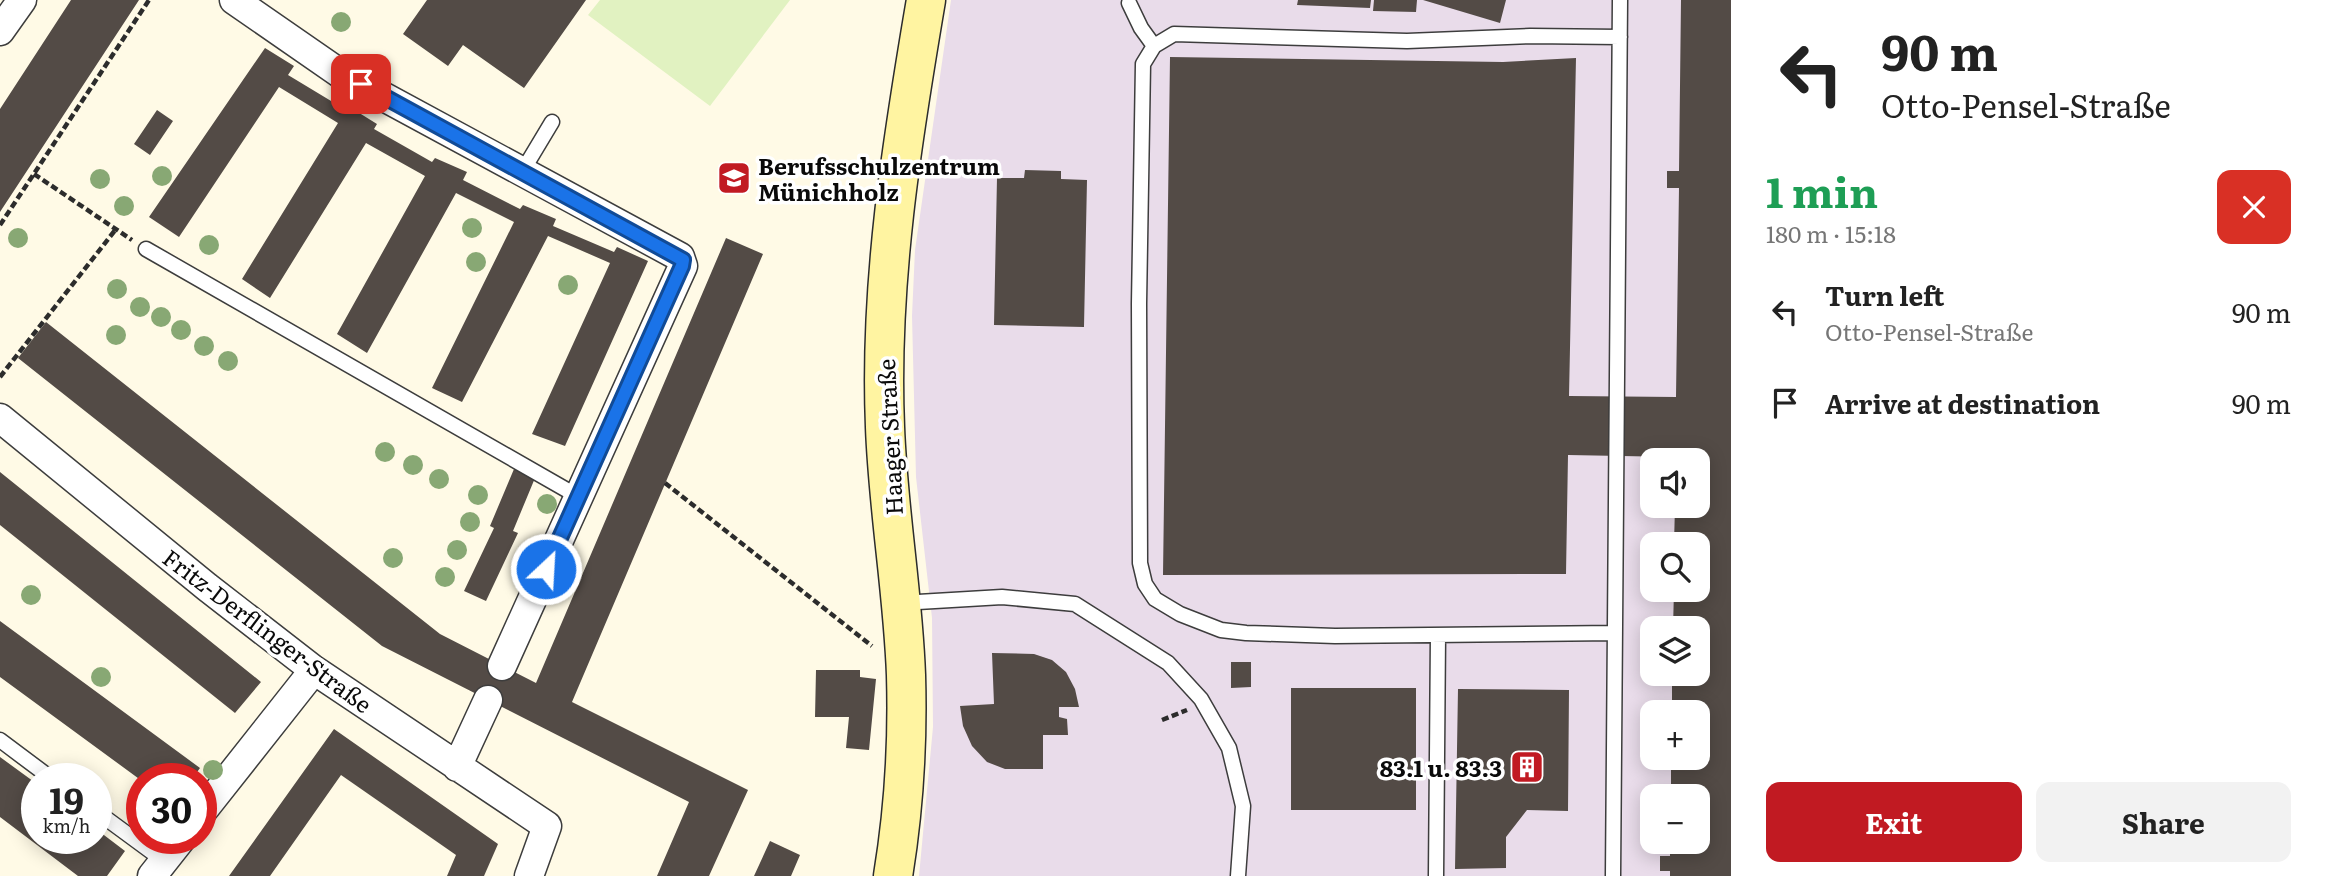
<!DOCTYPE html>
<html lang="en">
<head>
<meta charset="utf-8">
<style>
	body { margin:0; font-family:Literata,serif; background:#f2f2f2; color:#222; height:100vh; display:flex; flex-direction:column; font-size:26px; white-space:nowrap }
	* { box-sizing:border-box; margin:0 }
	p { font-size:23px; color:#767676 }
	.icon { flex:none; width:38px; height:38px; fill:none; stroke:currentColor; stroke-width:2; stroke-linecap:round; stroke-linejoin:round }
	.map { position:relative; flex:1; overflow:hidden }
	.sheet { display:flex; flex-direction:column; background:#fff; width:595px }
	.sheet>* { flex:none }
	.hud { background:#fff; color:#222; overflow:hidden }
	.controls { position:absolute; left:1640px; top:448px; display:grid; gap:14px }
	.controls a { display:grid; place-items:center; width:70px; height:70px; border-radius:14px; background:#fff; box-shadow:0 4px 18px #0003; font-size:35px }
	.speed { position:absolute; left:21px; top:763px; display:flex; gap:14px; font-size:35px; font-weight:700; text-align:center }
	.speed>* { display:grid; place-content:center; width:91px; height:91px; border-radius:50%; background:#fff; box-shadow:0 4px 18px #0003; line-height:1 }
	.speed small { font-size:18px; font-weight:400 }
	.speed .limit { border:10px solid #d22; background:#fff; color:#111 }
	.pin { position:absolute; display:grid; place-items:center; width:60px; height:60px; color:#fff; margin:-30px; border-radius:14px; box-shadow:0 4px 10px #0006 }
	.me { position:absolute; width:77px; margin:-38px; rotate:25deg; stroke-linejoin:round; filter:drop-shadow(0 0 5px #0008) }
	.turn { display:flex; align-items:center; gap:24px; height:147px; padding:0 35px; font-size:32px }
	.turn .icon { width:91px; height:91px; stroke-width:2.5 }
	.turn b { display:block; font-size:49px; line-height:60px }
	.round { display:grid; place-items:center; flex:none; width:74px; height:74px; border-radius:14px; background:#f2f2f2 }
	.summary { display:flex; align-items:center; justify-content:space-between; height:119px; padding:0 35px }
	h1 { font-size:42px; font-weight:700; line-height:52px; color:#1e9e55 }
	.primary-button { display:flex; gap:14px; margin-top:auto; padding:14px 35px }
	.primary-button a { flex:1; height:80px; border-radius:14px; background:#c11a22; color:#fff; font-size:28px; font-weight:700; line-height:80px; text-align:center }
	.primary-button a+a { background:#f2f2f2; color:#222 }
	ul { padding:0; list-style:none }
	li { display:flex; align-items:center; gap:21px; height:91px; padding:0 35px }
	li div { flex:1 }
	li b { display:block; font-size:26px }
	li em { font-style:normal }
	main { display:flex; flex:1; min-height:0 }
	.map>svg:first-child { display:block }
	.industrial { fill:#e9dcea; fill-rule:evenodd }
	.pitch { fill:#e1f2c1 }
	.building { fill:#534b46 }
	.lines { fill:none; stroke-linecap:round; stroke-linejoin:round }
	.service-casing { stroke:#3d3d3d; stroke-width:17 }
	.minor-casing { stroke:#3d3d3d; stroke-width:31 }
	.secondary-casing { stroke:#2c2c2c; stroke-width:41 }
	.path { stroke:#2c2c2c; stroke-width:4.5; stroke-dasharray:7 3.5; stroke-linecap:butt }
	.service { stroke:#fff; stroke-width:14 }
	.minor { stroke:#fff; stroke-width:28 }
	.secondary { stroke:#fff4a1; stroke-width:38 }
	.tree { fill:#88a874 }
	.route-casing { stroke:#114b97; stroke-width:18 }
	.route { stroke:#1a73e8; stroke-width:12 }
	.labels { text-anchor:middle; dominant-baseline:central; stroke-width:7; stroke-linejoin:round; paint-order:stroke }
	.poi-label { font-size:23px; font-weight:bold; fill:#0a0a0a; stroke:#fff; text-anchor:start }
	.street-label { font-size:23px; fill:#0a0a0a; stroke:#fff }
</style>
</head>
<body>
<main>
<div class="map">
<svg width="1731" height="876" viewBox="0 0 1731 876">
	<rect width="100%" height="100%" fill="#fffae6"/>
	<path class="industrial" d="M951 0H1731V876H919L933 727 932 618 916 477 912 316 915 250ZM1652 460H1698V506H1652ZM1652 544H1698V590H1652ZM1652 628H1698V674H1652ZM1652 712H1698V758H1652ZM1652 796H1698V842H1652Z"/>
	<path class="pitch" d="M600 0H790L710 106 588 15Z"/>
	<path class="building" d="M71 0H139L0 212V109Z
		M427 0H586L524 88 463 45 448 66 403 34Z
		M1298 0H1371L1370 8 1297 5Z
		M1374 0H1417L1416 12 1373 11Z
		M1423 0H1506L1500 23Z
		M1681 0H1731V876H1670V871H1660V856H1670V842H1698V796H1671V758H1698V712H1672V674H1698V628H1673L1674 590H1698V544H1674L1675 506H1698V460H1675V457L1568 455 1566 574 1163 575 1170 57 1503 62 1576 58 1569 396 1676 397 1679 188H1667V171H1679Z
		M265 48 294 66 288 75 346 110 348 106 377 124 374 129 432 162 435 158 467 172 463 180 520 209 523 205 556 219 553 226 614 252 617 247 648 261 565 446 532 434 610 263 548 236 462 402 432 388 514 222 456 193 367 353 337 334 425 176 366 143 270 298 242 279 338 123 279 87 179 237 149 217Z
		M157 110 173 121 150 155 134 144Z
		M1025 170 1061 171V179L1087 180 1084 327 994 325 997 178H1024Z
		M726 238 763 254 572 702 748 790 709 876H657L689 802 382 646 18 358 46 322 440 634 536 683Z
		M514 469 535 478 513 531 518 533 486 601 464 591 494 528 490 526Z
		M0 472 261 682 235 713 0 525Z
		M0 621 200 768 192 779H142V781L0 677Z
		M992 653 1034 654 1052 660 1066 672 1075 689 1079 707H1059V717L1067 719 1068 735H1043V769H1005L987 762 972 746 963 726 960 706 994 704Z
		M1231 662H1251V687L1231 688Z
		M816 670H860V677L876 679 869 750 846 748 849 717H815Z
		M1291 688H1416V810H1291Z
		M1458 689 1569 690 1568 811 1527 810 1506 837V868L1455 869Z
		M334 729 498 844 484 876H447L456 855 341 775 270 876H229Z
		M0 757 37 784V838H96V829L125 851 107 876H78L0 817Z
		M770 841 800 855 791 876H754Z"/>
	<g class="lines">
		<defs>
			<path id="service" d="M1129 3 1141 28 1154 46
				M522 172 552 122
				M146 249 579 497
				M901 603 1002 597 1075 604 1168 663 1201 699 1229 748 1243 806 1238 876
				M1615 633 1335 636 1246 633 1221 630 1180 614 1155 599 1145 584 1140 563 1139 304 1143 64 1154 46 1174 34 1407 41 1530 36 1620 37
				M0 740 52 779
				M96 811 164 861
				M1436 876 1438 635
				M1613 876 1620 0"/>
			<path id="minor" d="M234 0 338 72 680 257 683 266 502 666
				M0 31 22 0
				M0 418 207 587 314 670 547 826 529 876
				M457 767 488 700
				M201 813 314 670
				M152 876 182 838"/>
			<path id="secondary" d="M893 876C904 809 908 743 906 675 903 592 888 510 885 427 879 283 902 141 926 0"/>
		</defs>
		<use href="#service" class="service-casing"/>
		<use href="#minor" class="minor-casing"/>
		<use href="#secondary" class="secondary-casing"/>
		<path class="path" d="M34 174 132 240
			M0 225 149 0
			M0 377 116 229
			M665 483 872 646
			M1162 720 1187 710"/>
		<use href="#service" class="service"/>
		<use href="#minor" class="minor"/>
		<use href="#secondary" class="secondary"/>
	</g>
	<g class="tree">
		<circle cx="341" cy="22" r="10"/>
		<circle cx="162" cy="176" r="10"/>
		<circle cx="100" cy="179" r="10"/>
		<circle cx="124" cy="206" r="10"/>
		<circle cx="472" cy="228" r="10"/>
		<circle cx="18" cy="238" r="10"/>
		<circle cx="209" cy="245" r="10"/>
		<circle cx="476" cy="262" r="10"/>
		<circle cx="568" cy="285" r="10"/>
		<circle cx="117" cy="289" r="10"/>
		<circle cx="140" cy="307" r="10"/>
		<circle cx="161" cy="317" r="10"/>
		<circle cx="181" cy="330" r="10"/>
		<circle cx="116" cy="335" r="10"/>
		<circle cx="204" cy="346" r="10"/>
		<circle cx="228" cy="361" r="10"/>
		<circle cx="385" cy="452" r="10"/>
		<circle cx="413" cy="465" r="10"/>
		<circle cx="439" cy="479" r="10"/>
		<circle cx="478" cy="495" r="10"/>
		<circle cx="547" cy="504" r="10"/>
		<circle cx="470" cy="522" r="10"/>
		<circle cx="457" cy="550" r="10"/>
		<circle cx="393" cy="558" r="10"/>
		<circle cx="445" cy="577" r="10"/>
		<circle cx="31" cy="595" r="10"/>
		<circle cx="101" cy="677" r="10"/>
		<circle cx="213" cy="770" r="10"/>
	</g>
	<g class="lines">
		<defs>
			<path id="route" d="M361 84 683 260 682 266 546 569"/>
		</defs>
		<use href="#route" class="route-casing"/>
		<use href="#route" class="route"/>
	</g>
	<defs>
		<symbol id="school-square" viewBox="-11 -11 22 22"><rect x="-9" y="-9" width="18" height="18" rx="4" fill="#c11a22" stroke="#fff"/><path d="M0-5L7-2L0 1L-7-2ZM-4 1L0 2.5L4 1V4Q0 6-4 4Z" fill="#fff"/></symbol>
		<symbol id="building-square" viewBox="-11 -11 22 22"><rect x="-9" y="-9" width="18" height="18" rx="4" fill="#c11a22" stroke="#fff"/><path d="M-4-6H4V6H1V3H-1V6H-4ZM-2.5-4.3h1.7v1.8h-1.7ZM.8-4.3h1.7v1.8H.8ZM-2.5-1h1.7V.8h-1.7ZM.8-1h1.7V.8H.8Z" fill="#fff"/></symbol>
	</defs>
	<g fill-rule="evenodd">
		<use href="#school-square" x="715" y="159" width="38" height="38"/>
		<use href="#building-square" x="1508" y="748" width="38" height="38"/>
	</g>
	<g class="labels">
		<g class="poi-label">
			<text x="758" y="165">Berufsschulzentrum<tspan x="758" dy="26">Münichholz</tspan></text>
			<text x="1502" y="767" text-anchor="end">83.1 u. 83.3</text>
		</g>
		<g class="street-label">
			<text transform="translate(889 437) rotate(-93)">Haager Straße</text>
			<text transform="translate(268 630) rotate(37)">Fritz-Derflinger-Straße</text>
		</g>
	</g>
</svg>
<div class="controls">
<a><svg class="icon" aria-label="sound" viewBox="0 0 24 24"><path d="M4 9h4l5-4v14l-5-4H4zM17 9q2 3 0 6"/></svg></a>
<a><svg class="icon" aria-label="search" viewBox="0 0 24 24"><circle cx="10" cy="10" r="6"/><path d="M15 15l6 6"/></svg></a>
<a><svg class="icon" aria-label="layers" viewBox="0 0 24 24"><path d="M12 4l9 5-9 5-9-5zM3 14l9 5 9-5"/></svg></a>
<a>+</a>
<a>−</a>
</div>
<div class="speed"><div>19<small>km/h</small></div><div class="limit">30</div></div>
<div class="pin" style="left:361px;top:84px;background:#d93025"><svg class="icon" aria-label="arrive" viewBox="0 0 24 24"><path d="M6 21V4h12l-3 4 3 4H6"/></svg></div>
<svg class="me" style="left:546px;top:569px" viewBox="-20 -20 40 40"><circle r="17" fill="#1a73e8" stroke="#fff" stroke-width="3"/><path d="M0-11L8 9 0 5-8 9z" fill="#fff"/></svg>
</div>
<section class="sheet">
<div class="hud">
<div class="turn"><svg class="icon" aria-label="left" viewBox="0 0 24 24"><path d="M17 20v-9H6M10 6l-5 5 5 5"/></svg><div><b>90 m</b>Otto-Pensel-Straße</div></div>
</div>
<div class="summary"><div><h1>1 min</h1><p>180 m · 15:18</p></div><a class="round" style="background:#d93025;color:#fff"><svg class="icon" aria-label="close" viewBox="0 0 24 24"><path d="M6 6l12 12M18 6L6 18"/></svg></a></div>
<ul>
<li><svg class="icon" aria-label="left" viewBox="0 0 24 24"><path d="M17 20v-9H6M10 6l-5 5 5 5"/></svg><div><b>Turn left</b><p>Otto-Pensel-Straße</p></div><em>90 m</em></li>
<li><svg class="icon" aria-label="arrive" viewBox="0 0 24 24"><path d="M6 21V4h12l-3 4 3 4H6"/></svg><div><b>Arrive at destination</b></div><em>90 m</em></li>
</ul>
<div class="primary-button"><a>Exit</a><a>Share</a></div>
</section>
</main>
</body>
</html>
